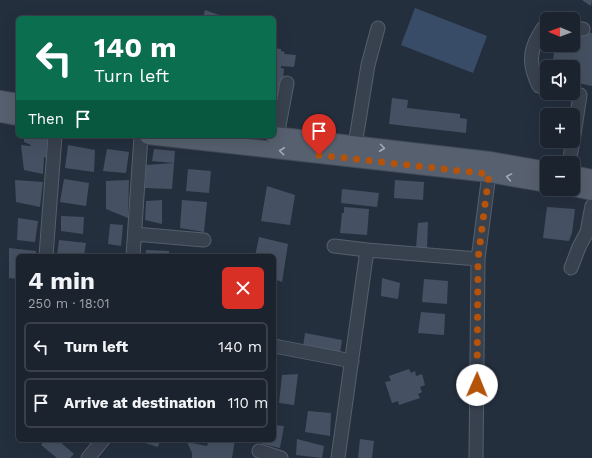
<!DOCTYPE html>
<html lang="en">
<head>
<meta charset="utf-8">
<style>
	body { margin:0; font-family:"Work Sans",sans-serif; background:#242b36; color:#f1f3f6; height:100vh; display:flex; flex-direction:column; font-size:15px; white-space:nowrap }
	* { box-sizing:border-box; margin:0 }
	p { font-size:13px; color:#a0a4aa }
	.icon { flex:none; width:22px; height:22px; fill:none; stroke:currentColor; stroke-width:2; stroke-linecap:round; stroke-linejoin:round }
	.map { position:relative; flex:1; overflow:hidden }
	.details { position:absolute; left:16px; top:254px; width:260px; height:188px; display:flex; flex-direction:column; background:#1b232e; border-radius:6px; box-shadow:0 4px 16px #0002,0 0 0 1px #39404a }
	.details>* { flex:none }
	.guide { position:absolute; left:16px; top:16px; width:260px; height:122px; border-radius:6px; box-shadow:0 4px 16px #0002,0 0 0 1px #39404a; background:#0b6e4f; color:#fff; overflow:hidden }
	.needle { width:26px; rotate:271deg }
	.fabs { position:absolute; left:540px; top:12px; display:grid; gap:8px }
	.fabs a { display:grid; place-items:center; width:40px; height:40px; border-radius:6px; background:#1b232e; box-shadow:0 4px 16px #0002,0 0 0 1px #39404a; font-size:20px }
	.pin { position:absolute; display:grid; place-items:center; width:34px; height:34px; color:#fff; margin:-41px -17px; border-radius:50% 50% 50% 0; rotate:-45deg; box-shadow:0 0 4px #0007 }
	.pin .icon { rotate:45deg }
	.me { position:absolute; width:44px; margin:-22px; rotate:1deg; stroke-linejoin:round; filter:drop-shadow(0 0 3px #0008) }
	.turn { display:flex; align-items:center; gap:14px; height:84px; padding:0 12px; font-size:18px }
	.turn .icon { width:52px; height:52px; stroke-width:2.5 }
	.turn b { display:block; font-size:28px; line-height:34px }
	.then { display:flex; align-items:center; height:38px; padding:0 12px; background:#0003; gap:8px; font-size:15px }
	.round { display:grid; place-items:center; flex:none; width:42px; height:42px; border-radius:6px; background:#242b36 }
	.head { display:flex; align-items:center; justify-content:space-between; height:68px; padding:0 12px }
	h1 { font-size:24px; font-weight:700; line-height:30px }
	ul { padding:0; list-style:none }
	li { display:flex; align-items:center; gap:12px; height:50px; margin:0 8px 6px; padding:0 4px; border:2px solid #39404a; border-radius:6px }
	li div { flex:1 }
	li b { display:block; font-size:15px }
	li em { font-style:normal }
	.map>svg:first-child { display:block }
	.water { fill:#394c67 }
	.building { fill:#455162 }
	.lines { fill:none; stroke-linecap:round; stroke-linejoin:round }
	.minor-casing { stroke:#565f6c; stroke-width:15 }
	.major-casing { stroke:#414a57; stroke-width:18 }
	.minor { stroke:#38414e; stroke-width:13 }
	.major { stroke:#56606e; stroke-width:16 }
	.oneway { stroke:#a1aab7 }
	.route { stroke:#b45309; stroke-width:7; stroke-dasharray:0 12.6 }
</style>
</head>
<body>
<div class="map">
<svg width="592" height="458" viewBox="0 0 592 458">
	<rect width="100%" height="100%" fill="#242f3e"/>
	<path class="water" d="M415 8 487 36 473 73 401 45Z"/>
	<path class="building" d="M582 0H592L591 6Z
		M205 10 219 15 218 18H203Z
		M573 30 592 33V86L573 82V67H552L555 45H573Z
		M274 48 281 49V51L285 52 284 54 296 55 294 67 281 66V68L284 69 283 81H281L280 85 282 97 274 96Z
		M392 98 408 100 407 108 460 114V118L467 119 466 133 389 124Z
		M274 99 281 100 276 112H274Z
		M24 136H41L48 138 46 158 44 157 43 174 24 170 21 145 30 146 31 145 24 142Z
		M68 145 95 150 94 172 65 168Z
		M107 149 129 152 126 173 103 171Z
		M154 149 175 151 172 189 145 188 146 165 174 163 152 161Z
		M188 169 211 171 209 193 186 191Z
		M64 179 89 183 86 206 60 202Z
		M15 180 43 182 40 207 16 202Z
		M129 180 128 218 106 209V181Z
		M395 180 424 182 423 200 394 198Z
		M267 186 295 195 290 225 261 221Z
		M342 189 379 193 377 207 341 203Z
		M162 200V224L145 220 146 201Z
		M182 200 207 202 204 232 180 228Z
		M344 207 369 209 367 235 340 233 342 213H344Z
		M547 207 575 209 572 233 569 241 543 238Z
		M61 216 84 217 83 234 61 231Z
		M18 218 38 221 35 242 17 240Z
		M428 222 427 248H416L418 223Z
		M110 224 123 225 121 246 108 244Z
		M259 237 288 244 282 282 274 279V256H255Z
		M59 240 86 243 84 256H57Z
		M9 248 36 251V256H18V279L9 278Z
		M146 250 169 251V256H146Z
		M104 253 119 255V256H104Z
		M182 254H206L205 256H182Z
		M382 278 400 283 398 299 381 296Z
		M424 279 448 281 447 304 422 302Z
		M421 312 445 314 444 335 418 333Z
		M305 333 342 340 340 354 303 347Z
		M409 369 411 373 415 371 416 376 422 374 425 385 420 387 422 392 418 394 420 398 399 405 398 401 392 403 385 382 391 381 389 376Z
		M298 374 294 405 279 403 282 375Z
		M308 411 331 413 330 436 305 432Z
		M274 425 284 426 280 448 262 444 263 440H274Z
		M297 439 324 446 322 458 296 455Z
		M360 439 374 441 372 458H358Z
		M45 440H58L74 454 70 458H57L41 445Z
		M139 440H160L158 447 139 441Z
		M209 440H235L232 458H192V453L187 442 207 446Z"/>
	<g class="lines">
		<defs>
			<path id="minor" d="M547 25C543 27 541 31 539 35 528 53 530 68 539 86L547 88
				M573 27 583 29
				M569 93 580 95 573 141
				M277 136 287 83
				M355 145 368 65 378 28
				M569 163 573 141
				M135 234 204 240
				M334 246 367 250 478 259
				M46 256 55 136
				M133 256 141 136
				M571 268 579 247 587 232 592 206
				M274 346 352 361
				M259 451 281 458
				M88 458 103 440
				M338 458 367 250
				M476 458 478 259 489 174"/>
			<path id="major" d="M0 99 18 102
				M0 114 18 117
				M274 135 490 160 547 170
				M148 136 489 174 547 184
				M573 174 592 178
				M573 188 592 192"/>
		</defs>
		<use href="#minor" class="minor-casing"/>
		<use href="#major" class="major-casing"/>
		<use href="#minor" class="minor"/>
		<use href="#major" class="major"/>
	</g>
	<defs><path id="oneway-chevron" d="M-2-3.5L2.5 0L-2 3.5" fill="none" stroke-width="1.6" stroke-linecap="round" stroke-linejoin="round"/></defs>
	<g class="oneway">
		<use href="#oneway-chevron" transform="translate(382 148) rotate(7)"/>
		<use href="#oneway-chevron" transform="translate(282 151) rotate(-174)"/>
		<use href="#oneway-chevron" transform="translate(509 177) rotate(-170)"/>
	</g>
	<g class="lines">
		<path class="route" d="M319 155 489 174 478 259 477 385"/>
	</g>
</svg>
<div class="fabs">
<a><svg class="needle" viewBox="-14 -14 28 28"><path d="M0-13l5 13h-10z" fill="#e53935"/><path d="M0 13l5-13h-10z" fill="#a0a4aa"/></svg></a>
<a><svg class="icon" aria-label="sound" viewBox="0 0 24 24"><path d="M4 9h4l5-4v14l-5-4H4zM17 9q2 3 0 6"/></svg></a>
<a>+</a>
<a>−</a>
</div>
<div class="pin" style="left:319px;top:155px;background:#d93025"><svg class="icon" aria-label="arrive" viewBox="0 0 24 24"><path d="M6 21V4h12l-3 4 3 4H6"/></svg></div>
<svg class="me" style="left:477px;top:385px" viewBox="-20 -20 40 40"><circle r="19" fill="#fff"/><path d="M0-13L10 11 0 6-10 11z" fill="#b45309"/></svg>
<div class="guide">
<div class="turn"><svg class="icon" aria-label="left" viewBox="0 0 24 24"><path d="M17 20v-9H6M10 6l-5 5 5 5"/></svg><div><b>140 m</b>Turn left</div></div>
<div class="then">Then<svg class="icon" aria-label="arrive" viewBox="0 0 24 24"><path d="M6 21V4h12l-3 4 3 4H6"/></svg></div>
</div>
<section class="details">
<div class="head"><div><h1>4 min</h1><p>250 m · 18:01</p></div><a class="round" style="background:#d93025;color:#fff"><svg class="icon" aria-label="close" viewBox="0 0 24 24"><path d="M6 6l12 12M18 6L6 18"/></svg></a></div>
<ul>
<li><svg class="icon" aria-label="left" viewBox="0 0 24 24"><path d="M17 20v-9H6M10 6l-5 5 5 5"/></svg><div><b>Turn left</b></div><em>140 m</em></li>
<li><svg class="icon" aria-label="arrive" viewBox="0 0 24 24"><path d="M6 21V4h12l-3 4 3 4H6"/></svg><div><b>Arrive at destination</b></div><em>110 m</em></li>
</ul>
</section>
</div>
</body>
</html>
